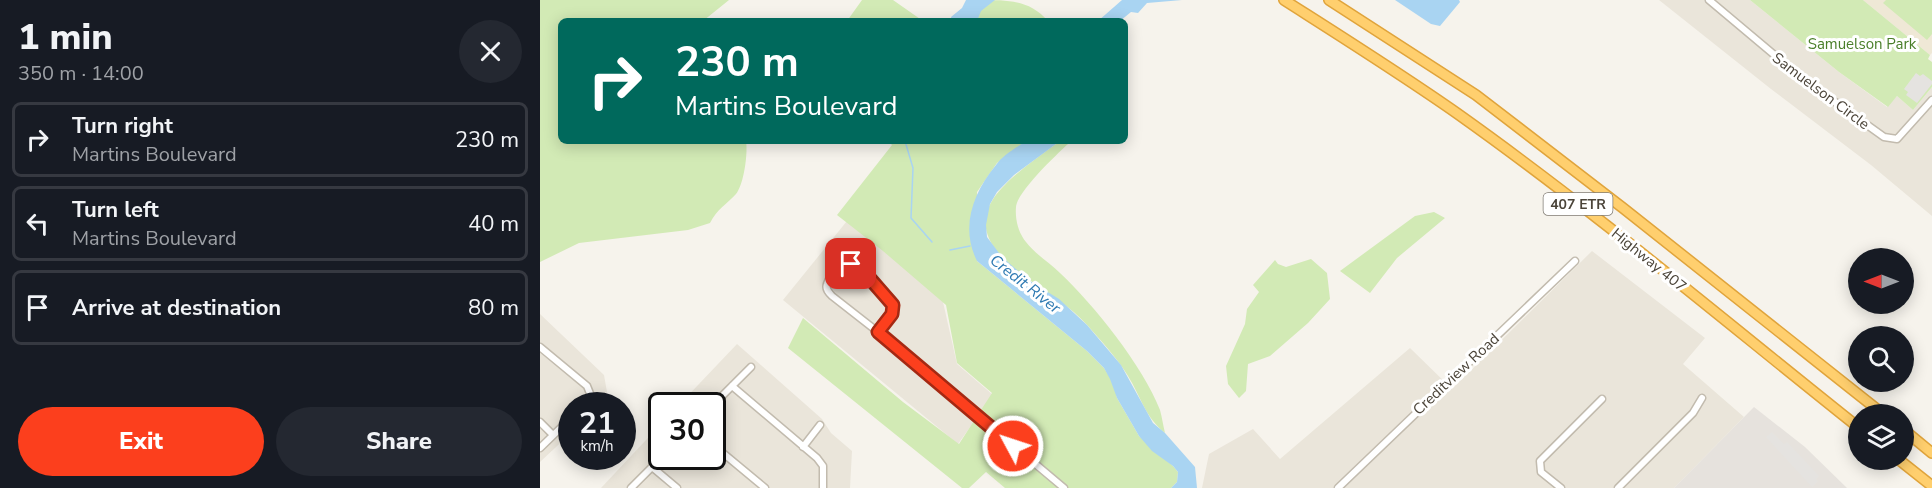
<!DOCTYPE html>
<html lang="en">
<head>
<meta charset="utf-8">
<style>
	body { margin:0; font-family:"Nunito Sans",sans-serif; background:#242831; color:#f1f3f6; height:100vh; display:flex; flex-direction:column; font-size:22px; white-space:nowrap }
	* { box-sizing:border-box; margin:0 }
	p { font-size:20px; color:#9ea1a6 }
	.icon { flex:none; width:33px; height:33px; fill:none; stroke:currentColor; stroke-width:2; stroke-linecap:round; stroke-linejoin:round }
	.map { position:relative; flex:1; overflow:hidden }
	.sheet { display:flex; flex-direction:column; background:#171b24; width:540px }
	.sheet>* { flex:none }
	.guide { position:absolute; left:18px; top:18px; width:570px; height:126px; border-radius:9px; box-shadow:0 3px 15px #0003; background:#00695c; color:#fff; overflow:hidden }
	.needle { width:39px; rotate:270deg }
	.tools { position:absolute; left:1308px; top:248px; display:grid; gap:12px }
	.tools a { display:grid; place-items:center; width:66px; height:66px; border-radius:50%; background:#171b24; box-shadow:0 3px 15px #0003; font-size:30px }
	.speed { position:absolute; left:18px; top:392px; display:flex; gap:12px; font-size:30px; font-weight:700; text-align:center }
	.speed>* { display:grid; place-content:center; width:78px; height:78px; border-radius:50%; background:#171b24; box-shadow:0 3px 15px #0003; line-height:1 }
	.speed small { font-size:15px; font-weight:400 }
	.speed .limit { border:3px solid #111; border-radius:9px; background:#fff; color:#111 }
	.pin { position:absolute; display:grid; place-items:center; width:51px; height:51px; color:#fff; margin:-26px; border-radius:12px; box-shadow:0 3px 9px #0006 }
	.me { position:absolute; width:66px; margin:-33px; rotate:310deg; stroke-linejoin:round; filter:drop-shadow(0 0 4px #0008) }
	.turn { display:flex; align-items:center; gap:21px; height:126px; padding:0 18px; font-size:27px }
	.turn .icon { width:78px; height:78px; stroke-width:2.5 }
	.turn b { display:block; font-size:42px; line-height:51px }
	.round { display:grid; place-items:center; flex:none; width:63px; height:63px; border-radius:32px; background:#242831 }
	.head { display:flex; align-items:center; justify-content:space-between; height:102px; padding:0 18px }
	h1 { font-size:36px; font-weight:800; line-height:45px }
	.action { display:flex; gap:12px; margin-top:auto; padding:12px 18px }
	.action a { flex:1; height:69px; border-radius:36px; background:#fc3f1d; color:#fff; font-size:24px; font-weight:800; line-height:69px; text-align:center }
	.action a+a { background:#242831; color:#f1f3f6 }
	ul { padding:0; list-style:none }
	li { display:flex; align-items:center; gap:18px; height:75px; margin:0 12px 9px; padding:0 6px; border:3px solid #363941; border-radius:9px }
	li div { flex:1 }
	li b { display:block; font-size:22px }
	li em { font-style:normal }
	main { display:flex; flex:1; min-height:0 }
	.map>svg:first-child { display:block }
	.residential { fill:#eae5da }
	.industrial { fill:#e6e2dd }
	.education { fill:#efe8d6 }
	.green { fill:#d2eab5 }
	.parking { fill:#e5e3e0 }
	.water { fill:#a9d4f2 }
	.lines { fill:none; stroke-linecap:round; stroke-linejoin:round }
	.stream { stroke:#a9d4f2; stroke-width:1.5 }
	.minor-casing { stroke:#c2bbae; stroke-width:9 }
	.highway-casing { stroke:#e0a43c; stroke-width:12 }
	.minor { stroke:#fff; stroke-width:6 }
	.highway { stroke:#ffcf6e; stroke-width:9 }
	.route-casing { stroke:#a42913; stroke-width:15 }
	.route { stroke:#fc3f1d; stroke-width:10 }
	.labels { text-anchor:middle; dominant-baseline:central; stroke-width:6; stroke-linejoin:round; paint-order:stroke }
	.shield { fill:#fff; stroke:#817c74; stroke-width:1.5 }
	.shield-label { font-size:14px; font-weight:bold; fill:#4b4439 }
	.park-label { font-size:15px; fill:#4a7f2a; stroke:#fff }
	.street-label { font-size:15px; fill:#4b4439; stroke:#fff }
	.water-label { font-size:16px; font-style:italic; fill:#2e7ab2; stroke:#fff }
</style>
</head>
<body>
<main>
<section class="sheet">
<div class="head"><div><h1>1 min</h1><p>350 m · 14:00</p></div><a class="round"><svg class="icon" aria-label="close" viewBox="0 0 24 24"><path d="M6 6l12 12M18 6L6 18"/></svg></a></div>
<ul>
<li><svg class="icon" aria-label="right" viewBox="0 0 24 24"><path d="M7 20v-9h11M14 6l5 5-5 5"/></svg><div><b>Turn right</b><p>Martins Boulevard</p></div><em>230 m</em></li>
<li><svg class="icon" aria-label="left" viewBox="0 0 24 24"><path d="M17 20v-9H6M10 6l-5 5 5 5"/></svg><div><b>Turn left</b><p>Martins Boulevard</p></div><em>40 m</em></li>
<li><svg class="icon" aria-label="arrive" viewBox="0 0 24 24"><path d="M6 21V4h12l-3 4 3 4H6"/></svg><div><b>Arrive at destination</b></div><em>80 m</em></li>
</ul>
<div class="action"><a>Exit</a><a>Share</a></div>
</section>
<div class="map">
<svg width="1392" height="488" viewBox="0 0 1392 488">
	<rect width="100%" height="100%" fill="#f6f3ec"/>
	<path class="residential" d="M1119 0H1210L1299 72 1347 107 1357 96 1373 110 1392 87V216L1331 165 1231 89Z
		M311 216 403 302 417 364 453 395 418 444 243 300Z
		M1052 251 1165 338 1143 364 1204 417 1134 488H662L669 454 713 429 740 459 870 348 912 389Z
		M0 314 64 375 67 392 60 405H32L31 433 0 462Z
		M197 344 282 419 291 433 312 451 310 488H61L121 424 122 456H172V405H139Z"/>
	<path class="industrial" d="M1214 407 1265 447 1307 488H1134Z"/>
	<path class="education" d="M1323 0H1392V53L1390 55Z"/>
	<path class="green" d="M0 0H189L163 21H21V141H206C208 153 204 184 196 194 187 204 177 209 170 223L148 230 39 243 0 262Z
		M322 0H353L383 21H307Z
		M440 0C468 0 490 0 508 21H429Z
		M1210 0H1323L1390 55 1388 59 1392 62V87L1373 110 1357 96 1348 107 1299 72Z
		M1346 0H1392V34L1387 40 1343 3Z
		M348 141H486L457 163 437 192V261L547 351 564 368 574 384 577 398 599 436 633 466 638 472 637 482 631 488H465L446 472 429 488H422L248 348 263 318 363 402 419 444 452 393 417 363 406 305 343 251 297 215 352 145Z
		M516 144H528C516 155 477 192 476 207 475 219 478 232 486 242 495 254 509 262 520 273 554 305 603 366 620 410 622 417 623 425 625 433 605 417 601 397 588 376 577 358 562 342 548 326 530 306 513 297 491 281 406 223 455 188 516 144Z
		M894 212 905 218 857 258 830 293 800 271 875 216Z
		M771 259 787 273 790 299 768 323 730 356 708 364 706 391 699 398 688 384 686 366 705 324 707 309 719 292 713 285 735 260 738 264 746 267Z"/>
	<path class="parking" d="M1376 73 1380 76 1383 74 1392 81V84L1377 103 1366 95 1368 92 1364 89Z
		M1232 432 1244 444 1247 442 1279 476 1276 479 1278 481 1272 487 1226 437Z"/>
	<path class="water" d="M426 0H455L441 11 437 21H412L411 17 422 8Z
		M582 0H642L607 3 598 13 591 12 580 21H558Z
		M855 0H919L920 2 900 26 891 24Z
		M486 141H520L474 175 457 192 450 204 446 225 447 237 462 257 490 281 519 299 547 325 581 365 613 423 625 433 655 467 657 488H631L637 482 638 472 633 466 612 451 599 436 577 398 570 379 564 368 547 351 437 261C420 227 433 193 456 165 463 155 476 148 486 141Z"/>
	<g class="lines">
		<path class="stream" d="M365 141 373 168 371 218 392 242
			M410 250 430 246"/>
		<defs>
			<path id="minor" d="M1169 0 1263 79 1344 137 1357 139 1392 100
				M338 332C345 323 356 314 352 302 344 293 327 269 316 265 306 261 290 274 287 284 285 289 289 293 292 296L338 332 524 488
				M0 347 47 386 51 396 44 405
				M192 386 277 458 283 466V488
				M172 406 211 367
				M0 422 13 435
				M172 444 225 488
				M263 447 280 425
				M0 448 32 417
				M112 467 137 488
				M91 488 123 456
				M798 488 1035 261
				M1021 488 1001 472 1000 461 1062 399
				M1078 488 1153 413 1162 398"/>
			<path id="highway" d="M744 0C802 37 861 74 918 114 1056 212 1186 322 1318 427
				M789 0 936 95 1083 208 1343 414
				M1364 430 1392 453
				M1358 459 1392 486"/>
		</defs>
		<use href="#minor" class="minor-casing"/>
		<use href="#highway" class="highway-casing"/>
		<use href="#minor" class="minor"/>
		<use href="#highway" class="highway"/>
	</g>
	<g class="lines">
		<defs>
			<path id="route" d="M311 264 319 266 353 305 352 314 338 332 473 446"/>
		</defs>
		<use href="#route" class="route-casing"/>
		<use href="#route" class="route"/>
	</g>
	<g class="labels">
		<rect class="shield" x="1003.5" y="193" width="69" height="22" rx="4.5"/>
		<g class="shield-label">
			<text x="1038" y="204">407 ETR</text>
		</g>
		<g class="park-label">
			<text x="1322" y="44">Samuelson Park</text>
		</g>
		<g class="street-label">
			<text transform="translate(1281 91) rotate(37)">Samuelson Circle</text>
			<text transform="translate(1109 260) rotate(39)">Highway 407</text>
			<text transform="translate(916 374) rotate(-43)">Creditview Road</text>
		</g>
		<g class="water-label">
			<text transform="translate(485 284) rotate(38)">Credit River</text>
		</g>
	</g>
</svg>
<div class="tools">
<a><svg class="needle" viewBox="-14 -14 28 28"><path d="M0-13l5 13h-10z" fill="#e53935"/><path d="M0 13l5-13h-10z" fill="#9ea1a6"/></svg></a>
<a><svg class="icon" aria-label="search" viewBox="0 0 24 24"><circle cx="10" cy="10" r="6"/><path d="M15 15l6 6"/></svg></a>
<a><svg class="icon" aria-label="layers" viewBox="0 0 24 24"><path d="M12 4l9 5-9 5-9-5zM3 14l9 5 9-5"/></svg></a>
</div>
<div class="speed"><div>21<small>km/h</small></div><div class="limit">30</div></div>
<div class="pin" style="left:311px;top:264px;background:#d93025"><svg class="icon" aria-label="arrive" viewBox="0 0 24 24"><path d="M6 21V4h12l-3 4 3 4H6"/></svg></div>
<svg class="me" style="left:473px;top:446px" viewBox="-20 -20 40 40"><circle r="17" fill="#fc3f1d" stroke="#fff" stroke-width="3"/><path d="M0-11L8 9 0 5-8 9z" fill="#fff"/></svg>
<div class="guide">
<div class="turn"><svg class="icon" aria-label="right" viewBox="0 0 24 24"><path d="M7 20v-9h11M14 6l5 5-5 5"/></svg><div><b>230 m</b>Martins Boulevard</div></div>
</div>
</div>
</main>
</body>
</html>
